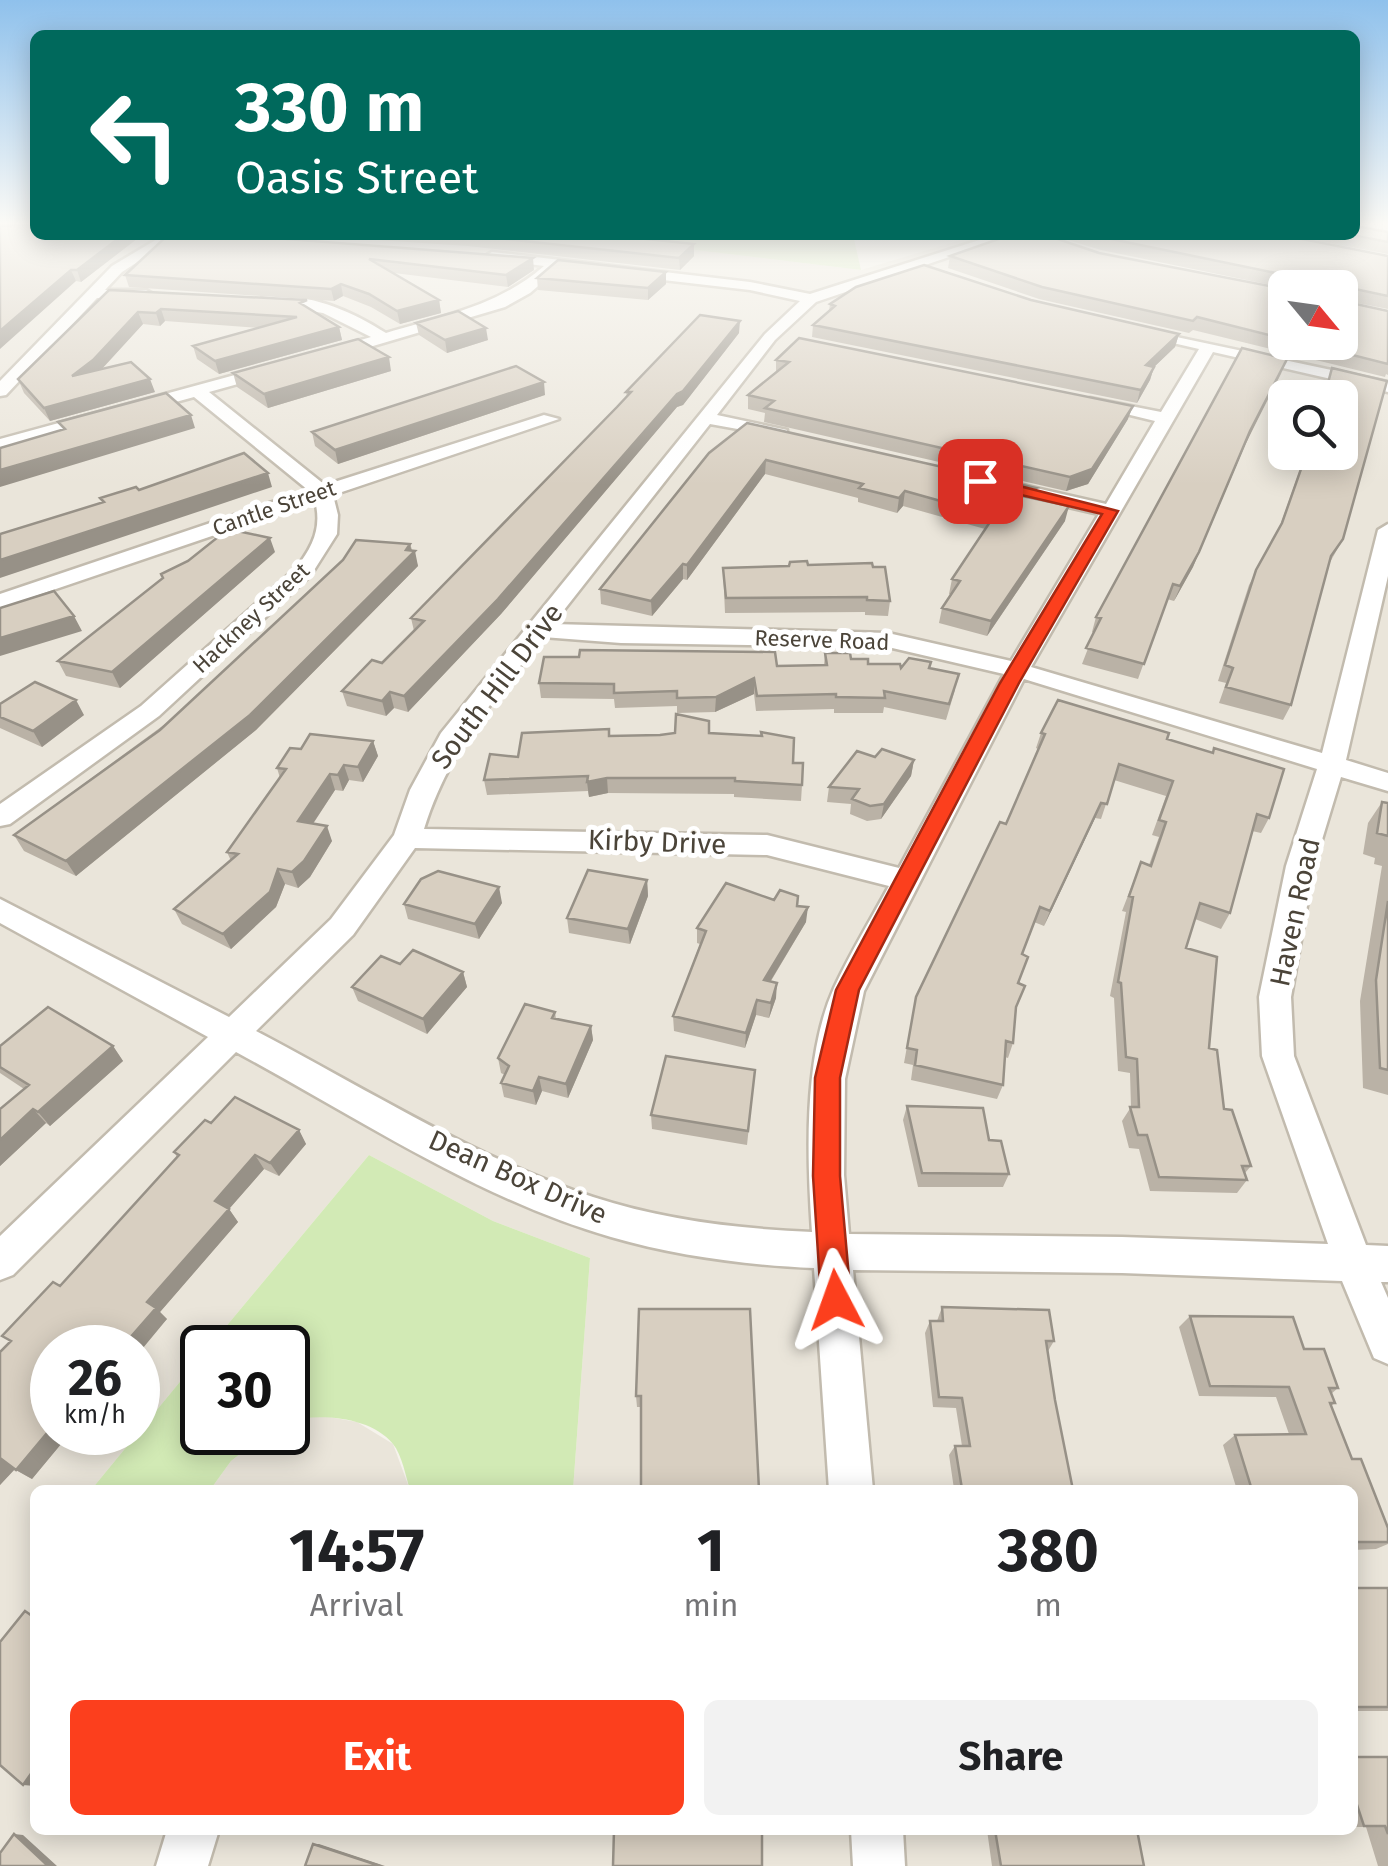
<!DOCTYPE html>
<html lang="en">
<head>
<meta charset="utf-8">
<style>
	body { margin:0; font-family:"Fira Sans",sans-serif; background:#f2f2f2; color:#202124; height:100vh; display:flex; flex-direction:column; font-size:38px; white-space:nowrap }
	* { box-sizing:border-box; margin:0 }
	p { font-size:32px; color:#757577 }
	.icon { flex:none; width:55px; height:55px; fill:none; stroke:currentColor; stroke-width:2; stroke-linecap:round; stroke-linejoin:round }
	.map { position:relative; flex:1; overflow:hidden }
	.details { position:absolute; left:30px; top:1485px; width:1328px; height:350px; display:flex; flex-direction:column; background:#fff; border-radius:15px; box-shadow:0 5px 25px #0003 }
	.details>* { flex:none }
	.guide { position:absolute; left:30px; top:30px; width:1330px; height:210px; border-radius:15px; box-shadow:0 5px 25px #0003; background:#00695c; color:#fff; overflow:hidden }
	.needle { width:65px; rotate:119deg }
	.buttons { position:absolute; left:1268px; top:270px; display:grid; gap:20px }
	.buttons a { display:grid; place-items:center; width:90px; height:90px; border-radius:15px; background:#fff; box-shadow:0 5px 25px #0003; font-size:50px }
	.speed { position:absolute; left:30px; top:1325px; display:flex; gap:20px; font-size:50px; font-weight:700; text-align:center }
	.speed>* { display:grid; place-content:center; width:130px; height:130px; border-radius:50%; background:#fff; box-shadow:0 5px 25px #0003; line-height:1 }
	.speed small { font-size:25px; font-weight:400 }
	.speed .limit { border:5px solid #111; border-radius:15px; background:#fff; color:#111 }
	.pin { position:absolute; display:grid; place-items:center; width:85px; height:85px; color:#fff; margin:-42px; border-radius:20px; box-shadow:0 5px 15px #0006 }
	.me { position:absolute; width:110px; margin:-55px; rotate:356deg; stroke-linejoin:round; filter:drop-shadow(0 0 8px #0008) }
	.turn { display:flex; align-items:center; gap:35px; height:210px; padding:0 40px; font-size:45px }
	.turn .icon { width:130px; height:130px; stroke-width:2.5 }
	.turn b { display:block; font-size:70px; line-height:85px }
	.eta { display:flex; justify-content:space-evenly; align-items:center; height:170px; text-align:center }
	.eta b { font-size:60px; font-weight:700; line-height:70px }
	.cta { display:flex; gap:20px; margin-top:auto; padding:20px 40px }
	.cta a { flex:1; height:115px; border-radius:15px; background:#fc3f1d; color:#fff; font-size:40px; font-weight:700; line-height:115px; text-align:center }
	.cta a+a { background:#f2f2f2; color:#202124 }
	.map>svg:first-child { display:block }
	.residential { fill:#eae5da; fill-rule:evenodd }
	.green { fill:#d2eab5 }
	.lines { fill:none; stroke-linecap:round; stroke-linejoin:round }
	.minor-casing { stroke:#c2bbae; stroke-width:5 }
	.minor { fill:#fff; fill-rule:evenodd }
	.wall { fill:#bab2a6 }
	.shaded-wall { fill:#979187 }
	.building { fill:#d8cfc1; stroke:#979187; stroke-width:2.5 }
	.route { fill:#fc3f1d; stroke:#a42913; stroke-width:2.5 }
	.labels { text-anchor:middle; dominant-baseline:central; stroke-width:10; stroke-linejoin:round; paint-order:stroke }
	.far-street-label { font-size:22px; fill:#4b4439; stroke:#fff }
	.street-label { font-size:28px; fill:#4b4439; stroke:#fff }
</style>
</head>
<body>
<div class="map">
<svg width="1388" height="1866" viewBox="0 0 1388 1866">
	<rect width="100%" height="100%" fill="#f6f3ec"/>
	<path class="residential" d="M0 224H35V235H571L861 270 978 235H1355V225L1388 230V1866H0ZM1285 288H1340V342H1285ZM1285 398H1340V452H1285ZM369 1155 493 1221 590 1258 573 1490H1352V1830H35V1490H91L202 1355V1348L209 1347ZM52 1348H138V1432H52Z
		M313 1414 357 1422 393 1444 410 1490H210L231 1461 267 1433 288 1432V1421Z"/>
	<path class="green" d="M571 235H853L861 270Z
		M369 1155 493 1221 590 1258 573 1490H410C406 1477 402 1455 393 1444 371 1416 318 1413 288 1421V1348L209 1347Z
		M202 1355V1432L267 1433 231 1461 210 1490H91Z"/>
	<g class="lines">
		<defs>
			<path id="minor" d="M164 235H179L122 272 105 290H146L153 294 151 297 97 298 6 395 0 396V381L112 266Z
				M995 235H1014L816 302 775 340 717 415 787 430V438L710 424 553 624 888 633 1011 661 1099 514 989 489 986 485 996 479 1106 504 1155 421 1081 403 1090 398 1161 412 1199 349 1134 334V328L1388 382V392L1213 352 1031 667 1322 753 1378 530 1388 524V576L1346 760 1388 773V791L1341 777 1314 866 1291 997 1294 1056 1366 1245 1388 1246V1282H1381L1388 1298V1364L1374 1358 1342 1281 1122 1273 853 1270 873 1490H829L814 1268C747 1265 676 1256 611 1237 478 1199 357 1117 236 1052L13 1275 0 1280V1236L208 1037 0 923V899L229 1017 331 919 394 835 410 790 441 733 765 334 800 301 750 290 559 268 530 293 505 307 329 359 323 357V351L371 337 323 313 262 303V297C305 291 350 310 386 333 443 316 498 306 544 266L487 259 485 256 492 252 750 282 810 294ZM543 637 621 643 888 647 1004 674 899 868 767 835 424 829C449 749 493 702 543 637ZM1024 679 1317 769 1286 866 1259 997 1262 1056 1328 1244 1122 1237 849 1234 844 1175 845 1079 864 991ZM415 848 767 855 889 886C871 919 850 953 834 988 803 1057 807 1158 812 1232 739 1229 663 1220 593 1197 479 1160 363 1087 256 1031L353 935Z
				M275 364 281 366V372L209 392 325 485 544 415 559 419 333 495 338 515 337 534 311 575 159 716 10 824 0 826V804L141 706 297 567C313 546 322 527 315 501L0 608V594L308 490 194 397 0 450V439Z
				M167 1830H219L208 1866H156Z
				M851 1830H903L905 1866H853Z"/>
		</defs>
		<use href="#minor" class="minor-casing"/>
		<use href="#minor" class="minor"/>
	</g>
	<path class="wall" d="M1388 232V254L1286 235H1355Z
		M35 235H142L81 282 76 281Z
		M168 235 534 270 508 287 394 273 439 300 441 313 400 324 371 307 343 296 334 301 129 287 125 275Z
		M302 235H608L694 256 680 270 468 246Z
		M1052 235H1282L1388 256V309L1342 300 1388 311V375L1386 374 1385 377 1193 330 1189 333 1039 299 948 268 950 256 1099 253 1285 289V342H1340V288H1285L1101 250Z
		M666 272V284L648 300 538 290 537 278Z
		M109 290 309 309 339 327 342 340 219 374 197 359 193 346 260 328 165 321 160 326 143 324 102 369 155 392 50 421 24 393 18 379Z
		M1031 300 1179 334 1175 347 1154 367 1150 380 1137 403 812 337 813 325 829 310 830 304Z
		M416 323 488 340 447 353 419 335Z
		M739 333 683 405 677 407 501 614 408 712 394 708 386 716 347 706 342 691 382 663 414 631 411 618 627 397 626 392Z
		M776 360 1128 419 1088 484 1066 491 764 422 765 413 748 409V395L776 373Z
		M1332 368 1387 381 1343 539 1329 564 1291 705 1283 720 1219 703 1226 683 1218 681 1249 585 1279 529 1306 452H1340V398H1322Z
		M391 371 268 408 237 387 233 373Z
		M1282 372 1245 445 1193 567 1174 601 1167 599 1138 679 1082 664 1094 633 1092 632 1096 617Z
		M545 395 338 464 315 446 312 432Z
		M747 423 1034 498 1065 521 987 636 939 623 942 608 951 595 949 594 952 579 985 529 903 506 897 513 858 502V498L765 474 687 580 683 579 652 616 601 604 600 589Z
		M410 544 418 566 256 730 76 876 24 851 14 835Z
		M275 552 120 688 66 676 58 661Z
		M808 565 873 567 890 601 888 616 865 615V612L725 613 723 568Z
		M825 653 868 664 901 668 931 662 930 668 955 690 946 720 884 707 883 713H834V709L756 711 754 694 715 712 677 713V706L615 708 614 699 541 698 539 683 777 666 824 665Z
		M0 704 84 715 42 747 0 728Z
		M709 733 793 763 802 785 801 801 734 797V794L608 793 589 797 588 791 487 795 484 780 518 757 610 736Z
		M1041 733 1167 739 1212 753 1214 748 1269 818 1261 833 1252 831 1230 913 1221 929 1195 919 1186 948 1224 1109 1251 1166 1245 1173 1247 1180 1237 1193 1150 1191 1139 1149 1129 1148 1122 1121 1131 1107 1130 1073 1118 1071 1114 998 1110 996 1126 912 1122 911 1141 862 1149 865 1159 837 1152 835 1166 796 1114 780 1101 819 1095 818 1044 926 1034 922 1022 955 1013 1043 1008 1058 1005 1057 1003 1085 997 1099 911 1080 913 1065 904 1063 916 997 1006 824 1038 749 1036 748Z
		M373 741 378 756 363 782 349 780 343 791 335 790 313 824 332 841 310 877 298 888 285 884 276 907 231 949 182 924 174 909 231 861 227 852 280 778 277 768 301 749Z
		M875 757 914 760 911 776 881 819 867 821 850 814 851 804 827 802 829 787Z
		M1382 802 1388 803V1095L1363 1088 1360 1001 1382 866 1374 864 1375 858 1363 854 1368 823Z
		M647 880 648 896 630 944 569 933 567 918Z
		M774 900 797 906 806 922 771 981 776 998 769 1018 756 1015 745 1048 674 1031 673 1016 700 944 697 943V928Z
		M502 903 479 939 408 919 404 904Z
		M400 964 463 972 467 987 427 1034 358 1001 352 987Z
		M555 1012 556 1019 591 1026 593 1040 568 1098 542 1091 536 1105 504 1097 501 1083 505 1075 501 1073 498 1058Z
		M0 1046H113L123 1061 50 1126 46 1123 0 1166V1109L24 1089 0 1073Z
		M755 1070 747 1145 652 1129 651 1115Z
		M907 1106 989 1140 1009 1174 1003 1187H918L903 1120Z
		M211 1123 299 1130 306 1144 279 1176 264 1169 229 1209 238 1222 160 1312 167 1319 52 1432H71L32 1479 14 1469 0 1485V1352L177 1157 174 1152Z
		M942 1307 1054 1341 1048 1351 1055 1400 1073 1490 954 1489 949 1455 955 1446H962L956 1408 933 1407 925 1333 930 1321H937Z
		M639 1309 641 1407H637L636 1396Z
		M1190 1316 1304 1349 1338 1388 1331 1394 1335 1403 1331 1406 1352 1459 1388 1528V1544L1376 1549 1352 1550V1490H1237L1223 1445 1235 1435 1289 1434 1276 1397 1199 1396 1179 1327Z
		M1352 1588H1388V1711H1352Z
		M1352 1757H1388V1866H1378L1366 1827H1352Z
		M987 1830H1137L1144 1866H992Z"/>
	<path class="shaded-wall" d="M123 235H142L81 282 77 270Z
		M694 244V256L680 270 679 258Z
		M533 258 534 270 508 287 506 275Z
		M71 270 76 281 0 349V331Z
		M666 272V284L648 300V288Z
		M341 284 343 296 334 301 331 289Z
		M439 300 441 313 400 324 397 311Z
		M161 309 165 321 160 326 156 313Z
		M138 312 143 324 98 373 72 376Z
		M740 321 739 333 683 405 677 407 501 614 408 712 404 696Z
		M339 327 342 340 219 374 215 361Z
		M486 328 488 340 447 353 445 340Z
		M1179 334 1175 347 1154 367 1150 380 1137 403 1146 365Z
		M389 357 391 371 268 408 264 394Z
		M1287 359 1245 445 1193 567 1174 601 1250 431Z
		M150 379 155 392 50 421 44 408Z
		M544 382 545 395 338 464 335 450Z
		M1133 406 1128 419 1088 484 1066 491 1070 477Z
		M191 415 195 428 0 487V470Z
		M766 460 765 474 687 580V565Z
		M268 473 272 487 0 578V560Z
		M1036 488 1033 502 1017 495Z
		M905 491 903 506 897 513 899 498Z
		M1069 506 1065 521 987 636 991 621Z
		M270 538 275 552 120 688 112 672Z
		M410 544 412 554 415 551 418 566 256 730 76 876 66 861 406 550Z
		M683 564V579L652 616 651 601Z
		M74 616 82 631 0 656V638Z
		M754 678V694L715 712 716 697Z
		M390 692 394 708 386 716 382 701Z
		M76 700 84 715 42 747 33 731Z
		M373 741 378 756 363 782 358 767Z
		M914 760 911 776 881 819 884 804Z
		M344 765 349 780 343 791 338 775Z
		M330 774 335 790 304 837 298 821Z
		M607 778 608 793 589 797 587 782Z
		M1101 803 1095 818 1044 926 1050 911Z
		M327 826 332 841 310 877 298 888 292 872Z
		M278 869 285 884 276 907 231 949 223 934Z
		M647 880 648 896 630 944 628 929Z
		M499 887 502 903 479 939 475 924Z
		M808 907 806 922 762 995 764 980Z
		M463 972 467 987 427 1034 423 1019Z
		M777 983 776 998 769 1018 771 1003Z
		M757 1000 756 1015 745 1048 746 1033Z
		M591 1026 593 1040 568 1098 566 1084Z
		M113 1046 123 1061 50 1126 38 1112Z
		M539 1077 542 1091 536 1105 533 1091Z
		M33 1109 46 1123 0 1166V1140Z
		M299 1130 306 1144 279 1176 270 1163Z
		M255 1155 264 1169 229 1209 238 1222 160 1312 167 1319 138 1354V1348H121L147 1302 215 1201Z
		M52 1427V1432H71L32 1479 16 1470Z
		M0 1458 17 1467 0 1485Z
		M35 1768V1786L23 1785Z
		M14 1834 23 1835 57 1866H48Z
		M313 1844H319L385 1866H380Z"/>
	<path class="building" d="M35 224V235H123L77 270H71L0 331V226Z
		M1355 226 1388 232V242L1352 235H1355Z
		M168 235H235L533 258 506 275 369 259 439 300 397 311 369 294 341 284 331 289 125 275Z
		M470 235H608L694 244 679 258Z
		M1010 235H1046L1099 253 1285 289V339L1197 317 1193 321 1042 287 950 256Z
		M1092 235H1282L1388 256V296L1346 287 1341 291 1342 301 1388 311V364L1301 342H1340V288H1292L1290 276Z
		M558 260 666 272 648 288 537 278Z
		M924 265 1031 300 1179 334 1146 365 1154 367 1141 390 813 325 835 306 830 304 856 287Z
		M109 290 307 300 300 303 339 327 215 361 193 346 297 317 161 309 156 313 138 312 93 360 72 376 131 362 150 379 44 408 18 379Z
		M458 311 486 328 445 340 416 323Z
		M700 315 740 321 683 391 677 394 498 599 404 696 390 692 382 701 342 691 372 660 382 663 424 621 411 618 617 407 631 392H626Z
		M799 338 1133 406 1092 469 1070 477 765 408 774 401 748 395 789 362 776 360Z
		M358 339 389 357 264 394 233 373Z
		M1242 348 1287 359 1250 431 1199 552 1180 586 1173 584 1144 664 1086 648 1101 618 1096 617Z
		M516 366 544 382 335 450 312 432Z
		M1332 368 1387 381 1343 539 1331 556 1291 705 1226 687 1233 668 1225 665 1256 570 1282 523 1307 452H1340V398H1324Z
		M166 393 191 415 0 470V448L65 429 58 422Z
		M747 423 1036 488 1017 495 1069 506 991 621 942 608 960 581 952 579 994 516 905 491 899 498 859 488 863 484 766 460 687 565 683 564 651 601 600 589 709 453Z
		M244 453 268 473 0 560V534L104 502 100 498 136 487 139 490Z
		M228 529 270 538 112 672 58 661 163 578 161 574 188 561Z
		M356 540 410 544 406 550 415 551 250 715 66 861 14 835 160 730 343 560Z
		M807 561 808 565 872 563 873 567H885L890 601 867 600V597L726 598 723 568 789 566 790 562Z
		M54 591 74 616 0 638V608Z
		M580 650 775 652 777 666 827 665 825 653H850L851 659H868V664H900L901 668 909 658 931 662 929 668 959 674 949 704 884 691 885 698 836 697V694L757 696 754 678 716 697 677 698V691L614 693V684L539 683 544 657H579Z
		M35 682 76 700 33 731 0 717V704Z
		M1058 700 1169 733 1167 739 1213 753 1214 748 1284 769 1269 818 1257 814 1230 913 1200 903 1186 948 1217 957 1209 1048 1217 1050 1224 1109 1232 1110 1251 1166H1242L1247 1180 1159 1177 1147 1135H1138L1130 1107H1139L1137 1059 1126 1057 1121 983 1118 982 1133 897 1129 896 1141 862 1151 866 1166 822 1159 820 1173 781 1119 764 1107 804 1101 803 1050 911 1040 907 1022 954 1028 957 1018 983 1025 986 1016 1007 1013 1043 1006 1041 1003 1085 915 1065 917 1050 907 1048 916 997 1000 822 1006 824 1045 734 1041 733Z
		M676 714 709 721V733L762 736 761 732 794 738 793 763H803L802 785 735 781V778H607L587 782 588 776 484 780 490 754 518 757 522 733 609 729V736L660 735 675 733Z
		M310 734 373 741 358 767 344 765 338 775 330 774 298 821 327 826 304 861 292 872 278 869 270 892 223 934 174 909 238 854 227 852 286 769 277 768 290 748 301 749Z
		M882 749 914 760 884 804 870 806 852 799 859 789 829 787 857 751 875 757Z
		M1382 802 1388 803V836L1377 833Z
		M588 870 647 880 628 929 567 918Z
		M438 871 499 887 475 924 404 904 421 879Z
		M726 883 774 900 780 890 798 896 797 906 808 907 764 980 777 983 771 1003 757 1000 746 1033 673 1016 706 931 697 928Z
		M1388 901V1070L1380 1068 1376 980Z
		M413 950 463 972 423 1019 352 987 381 956 400 964Z
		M525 1004 555 1012 552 1018 591 1026 566 1084 539 1077 533 1091 501 1083 509 1066 498 1058Z
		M48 1007 113 1046 38 1112 33 1109 0 1140V1109L29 1085 0 1067V1046Z
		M666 1056 755 1070 748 1131 651 1115Z
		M235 1097 299 1130 270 1163 255 1155 215 1201 229 1209 147 1302 156 1308 121 1348H52V1427L16 1470 0 1458V1352L11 1341 2 1336 53 1282 60 1286 179 1155 174 1152 205 1120 211 1123Z
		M907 1106 983 1108 989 1140 1001 1141 1009 1174 922 1173Z
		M942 1307 1049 1310 1054 1341H1046L1055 1400 1073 1490H951L962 1489 955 1446H970L962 1398 939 1397 930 1321H943Z
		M639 1309H750L759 1490H641V1396H636Z
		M1190 1316 1293 1317 1304 1349H1324L1338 1388H1329L1335 1403H1330L1352 1459H1361L1388 1528V1542H1352V1490H1252L1235 1435 1306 1434 1289 1387 1210 1386Z
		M1352 1588H1388V1707H1352Z
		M25 1611 35 1618V1768L23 1785 0 1765V1642Z
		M1352 1757H1388V1834L1385 1826H1364L1352 1790Z
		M604 1830H762V1866H613L614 1830Z
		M995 1830H1137L1144 1866H1001Z
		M14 1834 48 1866H0V1853Z
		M313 1844 380 1866H305Z"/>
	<linearGradient id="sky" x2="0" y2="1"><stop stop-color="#8fc1ec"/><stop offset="0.46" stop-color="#fbfaf6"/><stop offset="1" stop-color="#fbfaf6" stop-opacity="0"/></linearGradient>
	<rect width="1388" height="485" fill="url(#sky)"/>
	<path class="route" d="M980 476 1118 511 1019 683 859 990 840 1078V1176L851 1300 847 1310 836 1314 826 1310 821 1300 813 1176 815 1078 836 990 1000 683 1102 514 975 484V478Z"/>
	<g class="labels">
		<g class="far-street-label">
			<text transform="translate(274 508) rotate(-19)">Cantle Street</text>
			<text transform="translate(251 618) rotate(-43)">Hackney Street</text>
			<text transform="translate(822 640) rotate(2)">Reserve Road</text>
		</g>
		<g class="street-label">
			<text transform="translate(497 686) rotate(-53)">South Hill Drive</text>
			<text transform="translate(657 842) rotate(2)">Kirby Drive</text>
			<text transform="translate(1295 912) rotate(-78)">Haven Road</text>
			<text transform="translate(518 1177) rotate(24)">Dean Box Drive</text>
		</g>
	</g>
</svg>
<div class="buttons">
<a><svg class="needle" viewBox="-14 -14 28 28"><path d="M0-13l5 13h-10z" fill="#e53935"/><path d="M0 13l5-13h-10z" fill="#757577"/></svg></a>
<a><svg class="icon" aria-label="search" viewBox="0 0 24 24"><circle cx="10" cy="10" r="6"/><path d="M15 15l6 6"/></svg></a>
</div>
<div class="speed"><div>26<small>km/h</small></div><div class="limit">30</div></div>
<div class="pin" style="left:980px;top:481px;background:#d93025"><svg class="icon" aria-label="arrive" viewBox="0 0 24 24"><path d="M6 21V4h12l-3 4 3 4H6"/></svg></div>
<svg class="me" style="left:836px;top:1300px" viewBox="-20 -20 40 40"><path d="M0-17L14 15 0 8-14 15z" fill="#fc3f1d" stroke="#fff" stroke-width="4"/></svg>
<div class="guide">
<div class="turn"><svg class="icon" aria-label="left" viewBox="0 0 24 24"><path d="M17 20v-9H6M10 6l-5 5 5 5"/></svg><div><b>330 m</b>Oasis Street</div></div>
</div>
<section class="details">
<div class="eta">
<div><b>14:57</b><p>Arrival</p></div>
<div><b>1</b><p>min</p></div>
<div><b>380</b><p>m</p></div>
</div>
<div class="cta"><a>Exit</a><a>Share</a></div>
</section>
</div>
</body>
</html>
